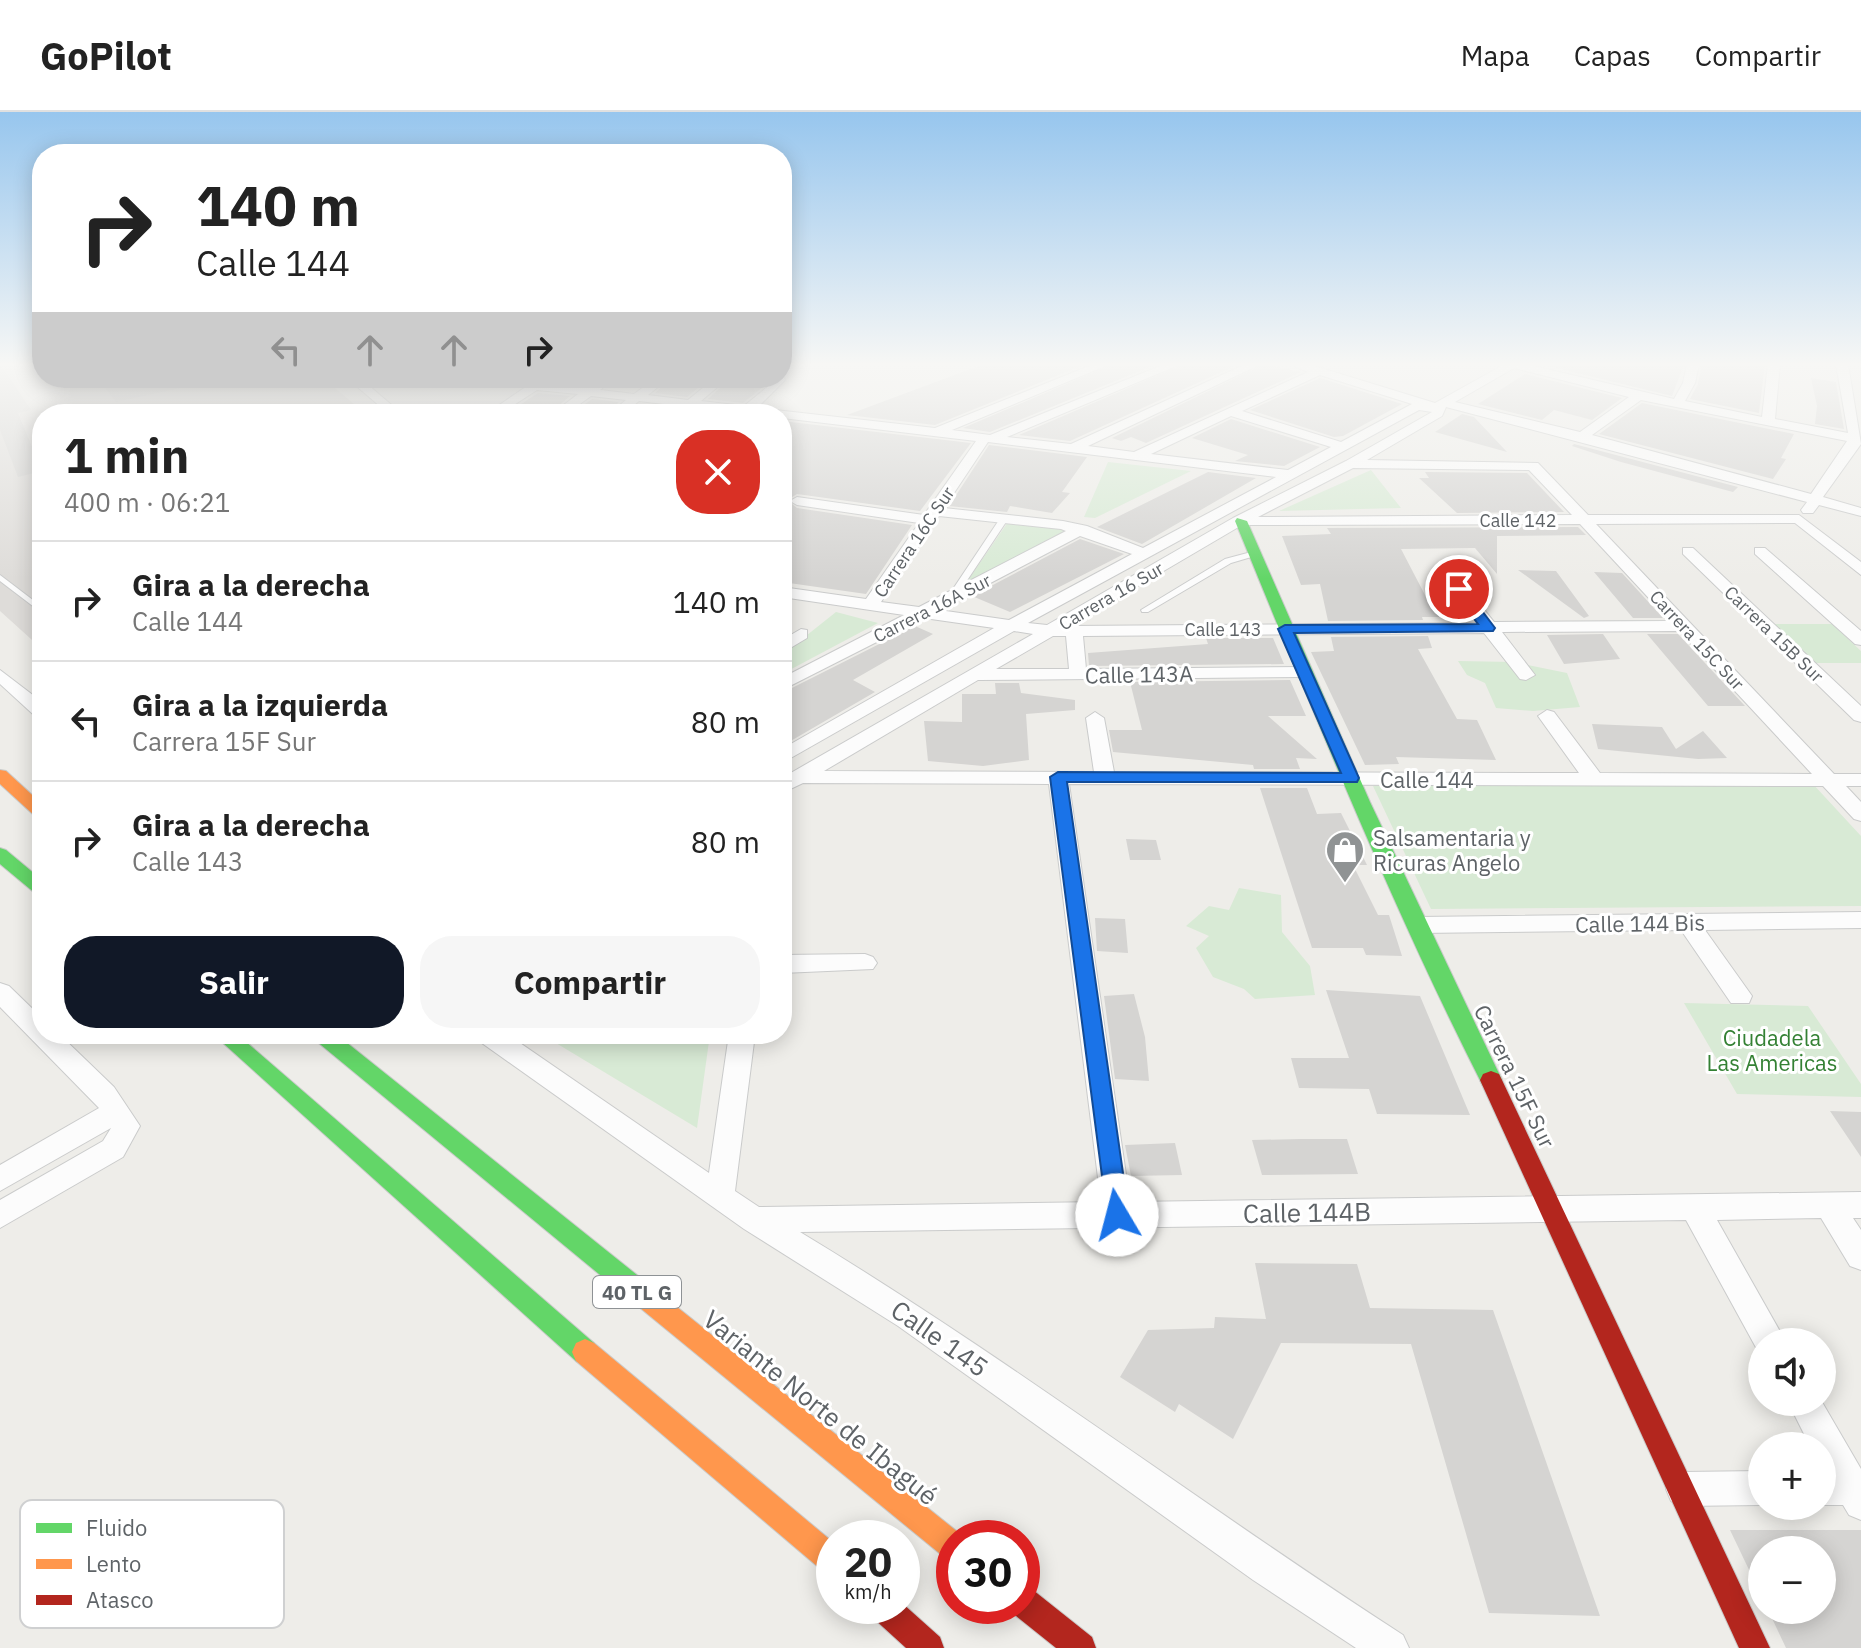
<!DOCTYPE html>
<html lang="es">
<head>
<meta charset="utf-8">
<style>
	body { margin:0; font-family:"IBM Plex Sans",sans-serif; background:#f6f6f6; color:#222; height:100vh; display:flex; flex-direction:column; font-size:30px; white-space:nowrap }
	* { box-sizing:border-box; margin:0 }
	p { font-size:26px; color:#767676 }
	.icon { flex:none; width:44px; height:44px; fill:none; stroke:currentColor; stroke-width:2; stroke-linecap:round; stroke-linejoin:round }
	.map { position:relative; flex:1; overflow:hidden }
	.panel { position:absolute; left:32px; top:292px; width:760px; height:640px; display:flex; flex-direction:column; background:#fff; border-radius:32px; box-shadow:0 4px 20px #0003 }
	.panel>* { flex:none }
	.hud { position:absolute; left:32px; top:32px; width:760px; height:244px; border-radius:32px; box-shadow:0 4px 20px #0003; background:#fff; color:#222; overflow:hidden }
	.tools { position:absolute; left:1748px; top:1216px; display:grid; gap:16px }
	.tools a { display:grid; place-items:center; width:88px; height:88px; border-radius:50%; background:#fff; box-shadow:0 4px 20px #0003; font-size:40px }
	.speed { position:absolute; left:816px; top:1408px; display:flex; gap:16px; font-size:40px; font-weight:700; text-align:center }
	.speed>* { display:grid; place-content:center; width:104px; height:104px; border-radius:50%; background:#fff; box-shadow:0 4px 20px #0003; line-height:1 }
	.speed small { font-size:20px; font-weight:400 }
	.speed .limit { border:12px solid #d22; background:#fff; color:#111 }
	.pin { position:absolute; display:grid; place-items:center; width:68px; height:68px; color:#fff; margin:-34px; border:4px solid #fff; border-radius:50%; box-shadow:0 2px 8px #0007 }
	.me { position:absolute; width:88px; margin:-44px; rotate:352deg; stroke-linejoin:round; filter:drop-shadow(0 0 6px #0008) }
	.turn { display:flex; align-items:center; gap:28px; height:168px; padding:0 32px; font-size:36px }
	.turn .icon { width:104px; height:104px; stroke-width:2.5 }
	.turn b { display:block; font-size:56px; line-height:68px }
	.lanes { display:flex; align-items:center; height:76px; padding:0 32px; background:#0003; justify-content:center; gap:40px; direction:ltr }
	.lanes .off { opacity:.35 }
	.round { display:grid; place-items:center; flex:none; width:84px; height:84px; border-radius:32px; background:#f6f6f6 }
	.headline { display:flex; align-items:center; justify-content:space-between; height:136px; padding:0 32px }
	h1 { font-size:48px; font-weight:700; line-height:60px }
	.action { display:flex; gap:16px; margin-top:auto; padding:16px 32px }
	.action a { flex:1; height:92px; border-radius:32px; background:#111827; color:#fff; font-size:32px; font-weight:700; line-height:92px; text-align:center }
	.action a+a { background:#f6f6f6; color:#222 }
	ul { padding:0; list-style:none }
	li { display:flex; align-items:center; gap:24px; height:120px; padding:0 32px; border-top:2px solid #e0e0e0 }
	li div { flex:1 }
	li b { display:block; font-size:30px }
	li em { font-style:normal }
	header { display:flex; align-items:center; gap:48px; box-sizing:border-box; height:112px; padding:0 40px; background:#fff; border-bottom:2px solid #e0e0e0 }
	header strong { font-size:38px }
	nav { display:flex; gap:44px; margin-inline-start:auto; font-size:28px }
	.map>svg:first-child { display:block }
	.industrial { fill:#dedcd9 }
	.green { fill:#d8ead5 }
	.building { fill:#d5d4d2 }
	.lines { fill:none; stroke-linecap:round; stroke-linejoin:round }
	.lane-casing { stroke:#cacbcb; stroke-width:2 }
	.street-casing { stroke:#cacbcb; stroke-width:2 }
	.fast-casing { stroke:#cacbca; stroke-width:2 }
	.slow-casing { stroke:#cacbca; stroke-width:2 }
	.jam-casing { stroke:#cacbca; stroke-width:2 }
	.lane { fill:#fcfcfc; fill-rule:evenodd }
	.street { fill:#fcfcfc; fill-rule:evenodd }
	.fast { fill:#63d668; fill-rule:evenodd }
	.slow { fill:#ff974d; fill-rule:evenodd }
	.jam { fill:#b3261e; fill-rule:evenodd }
	.route { fill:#1a73e8; stroke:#114b97; stroke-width:2 }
	.labels { text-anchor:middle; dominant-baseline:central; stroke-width:6; stroke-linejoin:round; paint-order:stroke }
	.far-street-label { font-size:18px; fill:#5e6367; stroke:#fff }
	.shield { fill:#fff; stroke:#8e9295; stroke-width:2 }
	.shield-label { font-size:20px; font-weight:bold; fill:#5e6367 }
	.street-label { font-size:22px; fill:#5e6367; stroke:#fff }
	.poi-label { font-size:22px; fill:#5e6367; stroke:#fff; text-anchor:start }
	.park-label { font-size:22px; fill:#348134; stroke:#fff }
	.near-street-label { font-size:26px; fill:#5e6367; stroke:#fff }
	.key { fill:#fff; stroke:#cfd0d1; stroke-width:2 }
	.key-label { font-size:22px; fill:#5e6367 }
</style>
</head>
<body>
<header>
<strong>GoPilot</strong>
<nav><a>Mapa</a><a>Capas</a><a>Compartir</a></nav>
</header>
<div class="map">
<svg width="1861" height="1536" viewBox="0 0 1861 1536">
	<rect width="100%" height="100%" fill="#eeede9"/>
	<path class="industrial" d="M0 252H42V266H323L366 302H42V537L0 499Z"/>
	<path class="green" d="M1108 350 1191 359 1095 406 1084 405Z
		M1371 358 1401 396 1279 399Z
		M1008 410 1071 418 964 474Z
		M836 500 878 511 782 562V543Z
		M1772 512H1832L1861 539V551H1812Z
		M1458 549 1513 550 1567 561 1580 595 1533 599 1496 596 1485 571 1467 563Z
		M1812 671 1861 724V794L1431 797 1373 674Z
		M1239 776 1281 783 1282 820 1310 854 1315 883 1255 887 1244 877 1213 865 1196 836 1209 824 1186 814 1209 794 1229 798Z
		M1684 891 1808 894 1861 972V985L1737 982Z
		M541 922H710L697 1016Z"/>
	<path class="building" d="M0 252 31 298 18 301 42 359 18 365 0 318Z
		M984 252H1086L935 313 847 303Z
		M1113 252H1157L990 320 963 316Z
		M1184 252H1239L1070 329 1019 323Z
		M1264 252 1301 260 1146 331 1131 325 1121 329 1112 326Z
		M1540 252H1684L1672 284Z
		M1702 252H1765L1759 301 1690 287 1698 272Z
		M1525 262 1622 286 1592 308 1554 298 1542 308 1478 292Z
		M129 266H184L185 275 116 290 102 272Z
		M672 266H710L687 285 655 281Z
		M731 266H774L743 291 708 287Z
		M1320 266 1336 271 1402 292 1343 324 1334 325 1250 298Z
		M1811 266 1836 270 1844 317 1815 312 1817 294Z
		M538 281 570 284 549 302H506Z
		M592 287 619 290 606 302H571Z
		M1642 291 1794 322 1781 346 1786 347 1773 367 1599 322Z
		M1462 302 1474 305 1507 340 1435 320Z
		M1231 307 1320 335 1284 354 1235 349 1248 343 1192 326Z
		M782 309 971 331 920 399 797 382 787 388 797 396 912 413 866 482 782 470Z
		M1574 332 1738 375 1733 380 1621 350 1572 334Z
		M989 333 1087 345 1062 380 1070 381 1052 401 1010 394 1007 400 949 394Z
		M1208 360 1256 366 1142 432 1097 415Z
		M1425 360 1527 361 1564 400 1457 401 1419 366H1429Z
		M1578 415 1586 423 1497 424V462L1475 436 1401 437 1425 483 1454 486 1465 505H1422L1423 508 1328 509 1320 472 1301 473 1282 424 1331 422 1327 416Z
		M1080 427 1124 442 1010 500 972 484Z
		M1518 458 1556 459 1589 504 1584 506Z
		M1594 460 1622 461 1663 506H1633Z
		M915 514 933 522 853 568 875 580 782 634V581Z
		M1603 522 1620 547 1564 552 1547 523Z
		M1647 522H1678L1745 594H1708Z
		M1428 524 1432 536 1418 537 1457 607 1477 608 1496 648 1396 645 1399 652 1365 653 1311 540 1334 539 1331 525Z
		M1206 526H1273L1284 552 1089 554 1088 541 1208 532Z
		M1290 568 1306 604H1268L1317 647 1296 646 1300 657H1254L1253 653 1113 640 1109 618H1142L1130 570Z
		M995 571H1019L1021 581 1075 588V598L1026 602 1029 648 983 654 928 649 924 609 962 610V582H996Z
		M1592 612 1662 615 1676 637 1703 619 1727 646 1698 647 1598 637Z
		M1260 676H1307L1317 702 1341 701 1367 753H1353L1378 803H1389L1402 844 1366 843 1363 836H1312Z
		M1126 727 1156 728 1161 748H1130Z
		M1095 806 1125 807 1128 841 1097 839Z
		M1326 878 1420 884 1470 1003 1377 1002 1369 977 1299 976 1291 946H1349Z
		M1134 882 1145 925 1149 969 1115 967 1104 884Z
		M1830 999 1861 1000V1045Z
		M1301 1027H1347L1358 1062 1262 1063 1252 1028Z
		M1175 1031 1182 1063 1131 1064 1125 1033Z
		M1255 1151 1357 1152 1370 1196 1493 1198 1600 1504 1489 1501 1411 1232 1281 1231 1233 1327 1179 1292 1175 1300 1120 1265 1148 1218 1214 1216 1215 1205 1266 1207Z
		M1730 1418H1861V1536H1786L1768 1498H1822V1438H1762V1485Z"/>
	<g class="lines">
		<defs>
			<path id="lane" d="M352 297 355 299 354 300 338 302Z
				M1001 405 1008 407 954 488H948L947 486Z
				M1255 439H1258V443L1231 451 1148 500H1142L1141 498 1225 447Z
				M0 463 42 495V501L0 469Z"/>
			<path id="street" d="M1094 252H1110L952 318 990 323 1165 252H1181L1007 325 1071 332 1246 252H1261L1088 334 1134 340 1308 260 1290 252H1308L1435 291 1505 252H1525L1674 287 1683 271 1687 252H1699L1695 271 1685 289 1762 305 1768 252H1780L1775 307 1848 321 1836 252H1848L1861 332 1823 385 1861 396V404L1819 393 1813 401H1803L1801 398 1807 390 1446 295 1442 304 1367 348 1538 351 1588 403H1799L1861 450V463L1795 411 1596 412 1834 662H1861V674H1846L1861 690V709L1854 707 1823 674 1069 672 1130 1090 1861 1080V1106H1853L1861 1118V1158L1850 1154 1821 1106 1717 1108 1786 1230H1762V1242L1759 1241 1686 1108 800 1120C1007 1245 1200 1392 1403 1523L1409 1536H1356L1253 1468 898 1214 744 1117 479 929 475 922H507L709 1061 729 922H755L735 1079 759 1095 1101 1090 1049 672 803 671 782 681V666L1033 522 1014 519 782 651V637L994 516 924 506 782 578V566L904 503 782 485V475L866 487 919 411 797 393 790 389 797 385 924 403 976 329 782 306V302C760 302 701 293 686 300L681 294 639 289 623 302H609L626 288 591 284 566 302H552L578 282 537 278 500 302H486L539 266H553L546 272 587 276 601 266H615L600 278 634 282 656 266H669L648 283 688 288 715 266H728L701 289 744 294 782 263 785 268 757 296 935 316ZM1514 256 1629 285 1580 320 1455 290ZM1320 263 1412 292 1341 330 1242 299ZM1641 288 1847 329 1811 382 1592 323ZM1419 298 1432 300 1346 349 1233 406 1047 513 1028 511ZM1231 304 1331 335 1288 358 1151 342ZM988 330 1276 365 1143 436 1087 414 1063 409 944 396ZM1353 356 1529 358 1572 403 1258 405ZM939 404 1061 417 1066 419 919 495 881 490ZM1580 412 1670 509 1494 510 1465 474 1459 472 1451 477 1477 511 1070 514 1242 413ZM1080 424 1132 442 1009 508 939 498ZM1679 519 1812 662 1600 661 1554 600 1547 598 1538 604 1579 661 1114 660 1104 606 1095 600 1086 606 1094 660 824 659 978 568 1303 565 1312 560 1303 555 1086 557 1083 524 1484 521 1520 567 1526 568 1535 563 1502 520ZM1053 524H1066L1069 557H996Z
				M347 266H360L402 302H389Z
				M1683 436H1693L1861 594V610L1854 608 1683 442Z
				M1755 436H1765L1861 519V533L1855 532 1755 442Z
				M801 517 807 518V526L782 541V528Z
				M0 558 42 590V606L35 604 0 572Z
				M1861 800V816L1705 818 1752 884 1749 891H1731L1681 818 1418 821 1410 819 1407 813 1410 807 1418 805Z
				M865 842 873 845 877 851 873 857 782 861V843Z
				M0 871 9 874 42 906V922H59L114 975 140 1014 123 1045 0 1116V1088L103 1029 111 1016 0 1079V1053L99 996 0 895Z
				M1788 1290H1822L1861 1357V1408L1849 1403 1843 1393H1822V1334H1810Z
				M1762 1359V1393L1683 1394 1671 1389 1666 1377 1671 1365 1683 1360Z"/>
			<path id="fast" d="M1237 406 1247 409 1370 690 1502 968 1499 974 1491 977 1483 974C1390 791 1313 599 1235 409Z
				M0 736 6 738 42 768V784L36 782 0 752Z
				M213 922H237L594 1231 598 1240 594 1249 585 1253 576 1249Z
				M312 922H336L657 1179 661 1187 657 1195 648 1199 639 1195 315 928Z"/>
			<path id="slow" d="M0 658 6 659 42 692V706L36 705 0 672Z
				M648 1175 657 1179 964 1425 954 1426V1450L944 1445 639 1195 635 1187 639 1179Z
				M585 1227 594 1231 834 1431V1465L824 1460 576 1249 572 1240 576 1231Z"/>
			<path id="jam" d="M1491 959 1499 962 1502 968 1770 1536H1739L1480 968 1483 962Z
				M1022 1474 1033 1478 1092 1525 1096 1536H1056L1011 1500 1009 1494H1022Z
				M902 1491 940 1525 944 1536H906L872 1505 868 1494H902Z"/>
		</defs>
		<use href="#lane" class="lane-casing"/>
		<use href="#street" class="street-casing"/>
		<use href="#fast" class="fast-casing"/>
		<use href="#slow" class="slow-casing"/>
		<use href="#jam" class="jam-casing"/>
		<use href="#lane" class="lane"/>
		<use href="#street" class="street"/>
		<use href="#fast" class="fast"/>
		<use href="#slow" class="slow"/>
		<use href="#jam" class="jam"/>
	</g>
	<linearGradient id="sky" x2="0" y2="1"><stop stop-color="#97c6ee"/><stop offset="0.54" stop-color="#f7f7f5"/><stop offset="1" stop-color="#f7f7f5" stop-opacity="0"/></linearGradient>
	<rect width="1861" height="467" fill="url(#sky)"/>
	<path class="route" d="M1454 474H1463L1495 516 1493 519 1294 521 1359 666 1357 670H1067L1129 1103 1125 1110 1117 1114 1108 1110 1050 665 1058 660 1341 661 1278 517 1285 513 1478 512 1452 477Z"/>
	<defs>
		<symbol id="shop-pin" viewBox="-11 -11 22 30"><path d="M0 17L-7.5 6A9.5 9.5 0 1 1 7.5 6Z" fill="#909394" stroke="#fff"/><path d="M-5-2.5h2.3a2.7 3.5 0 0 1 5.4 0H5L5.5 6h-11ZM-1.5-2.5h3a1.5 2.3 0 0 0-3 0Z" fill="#fff"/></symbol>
	</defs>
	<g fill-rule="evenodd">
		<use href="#shop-pin" x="1323" y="716" width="44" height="60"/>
	</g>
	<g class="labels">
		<g class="far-street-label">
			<text x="1518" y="408">Calle 142</text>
			<text transform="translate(914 430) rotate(-56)">Carrera 16C Sur</text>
			<text transform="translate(1111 484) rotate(-30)">Carrera 16 Sur</text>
			<text transform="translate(932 496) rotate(-27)">Carrera 16A Sur</text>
			<text x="1223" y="517">Calle 143</text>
			<text transform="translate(1774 522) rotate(44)">Carrera 15B Sur</text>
			<text transform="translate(1697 528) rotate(47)">Carrera 15C Sur</text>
		</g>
		<rect class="shield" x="593" y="1164" width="88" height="32" rx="6"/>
		<g class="shield-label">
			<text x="637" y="1180">40 TL G</text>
		</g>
		<g class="street-label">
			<text transform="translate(1139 562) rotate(-1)">Calle 143A</text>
			<text x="1427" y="667">Calle 144</text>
			<text transform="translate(1640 811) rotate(-1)">Calle 144 Bis</text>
			<text transform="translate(1515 964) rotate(64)">Carrera 15F Sur</text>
		</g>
		<g class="poi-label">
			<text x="1373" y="725">Salsamentaria y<tspan x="1373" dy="25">Ricuras Angelo</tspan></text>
		</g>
		<g class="park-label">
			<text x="1772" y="925">Ciudadela<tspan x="1772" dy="25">Las Americas</tspan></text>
		</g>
		<g class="near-street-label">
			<text transform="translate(1307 1100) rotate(-1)">Calle 144B</text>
			<text transform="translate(940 1226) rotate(35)">Calle 145</text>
			<text transform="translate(821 1295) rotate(39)">Variante Norte de Ibagué</text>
		</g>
	</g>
	<rect x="20" y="1388" width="264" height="128" rx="12" class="key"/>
	<rect x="36" y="1411" width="36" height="10" fill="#63d668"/>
	<rect x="36" y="1447" width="36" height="10" fill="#ff974d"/>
	<rect x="36" y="1483" width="36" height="10" fill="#b3261e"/>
	<g class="key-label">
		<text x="86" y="1424">Fluido</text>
		<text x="86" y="1460">Lento</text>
		<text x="86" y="1496">Atasco</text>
	</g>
</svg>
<div class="tools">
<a><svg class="icon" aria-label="sound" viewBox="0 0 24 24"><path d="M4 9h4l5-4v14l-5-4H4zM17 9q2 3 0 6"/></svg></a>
<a>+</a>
<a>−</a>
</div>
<div class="speed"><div>20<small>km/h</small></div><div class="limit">30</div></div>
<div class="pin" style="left:1459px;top:477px;background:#d93025"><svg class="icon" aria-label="arrive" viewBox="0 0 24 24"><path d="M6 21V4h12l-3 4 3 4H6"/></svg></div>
<svg class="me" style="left:1117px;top:1103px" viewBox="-20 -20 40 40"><circle r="19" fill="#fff"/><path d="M0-13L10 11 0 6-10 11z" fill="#1a73e8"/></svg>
<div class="hud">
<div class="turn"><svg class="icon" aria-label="right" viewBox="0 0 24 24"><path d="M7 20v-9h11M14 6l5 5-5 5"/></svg><div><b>140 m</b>Calle 144</div></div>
<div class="lanes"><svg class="icon off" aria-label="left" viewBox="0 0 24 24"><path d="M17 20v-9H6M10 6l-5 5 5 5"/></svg><svg class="icon off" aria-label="ahead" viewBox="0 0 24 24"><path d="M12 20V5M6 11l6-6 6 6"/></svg><svg class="icon off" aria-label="ahead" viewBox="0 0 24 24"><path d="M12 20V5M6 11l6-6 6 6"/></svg><svg class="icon" aria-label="right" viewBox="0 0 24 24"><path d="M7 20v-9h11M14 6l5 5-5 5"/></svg></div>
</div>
<section class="panel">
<div class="headline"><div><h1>1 min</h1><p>400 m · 06:21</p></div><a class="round" style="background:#d93025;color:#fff"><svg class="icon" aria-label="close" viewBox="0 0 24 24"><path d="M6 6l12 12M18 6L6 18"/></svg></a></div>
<ul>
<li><svg class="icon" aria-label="right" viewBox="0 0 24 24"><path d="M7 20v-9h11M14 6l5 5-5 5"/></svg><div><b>Gira a la derecha</b><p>Calle 144</p></div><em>140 m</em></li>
<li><svg class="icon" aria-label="left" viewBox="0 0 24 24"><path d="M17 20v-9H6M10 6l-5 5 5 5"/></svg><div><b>Gira a la izquierda</b><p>Carrera 15F Sur</p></div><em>80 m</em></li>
<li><svg class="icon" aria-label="right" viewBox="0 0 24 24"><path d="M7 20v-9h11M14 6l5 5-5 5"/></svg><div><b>Gira a la derecha</b><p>Calle 143</p></div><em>80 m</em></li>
</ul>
<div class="action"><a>Salir</a><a>Compartir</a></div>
</section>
</div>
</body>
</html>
